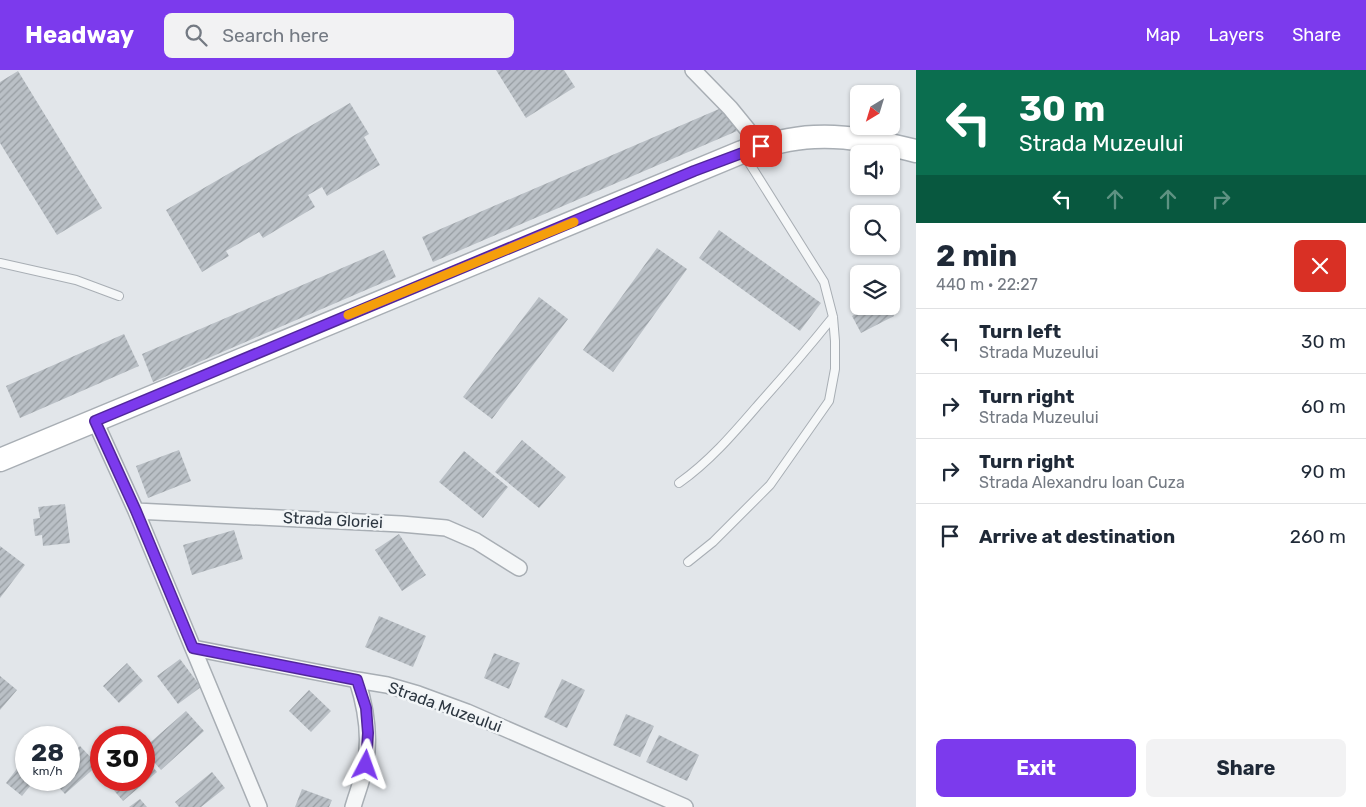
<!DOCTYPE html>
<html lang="en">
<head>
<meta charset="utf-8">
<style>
	body { margin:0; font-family:Rubik,sans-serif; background:#f2f2f3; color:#1f2937; height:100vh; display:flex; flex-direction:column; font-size:19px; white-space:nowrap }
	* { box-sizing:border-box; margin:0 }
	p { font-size:16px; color:#747a83 }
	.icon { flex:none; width:28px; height:28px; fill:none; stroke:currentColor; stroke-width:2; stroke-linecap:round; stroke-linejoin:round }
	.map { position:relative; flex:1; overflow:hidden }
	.side { display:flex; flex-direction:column; background:#fff; width:450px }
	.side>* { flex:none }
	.banner { background:#0b6e4f; color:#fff; overflow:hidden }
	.needle { width:32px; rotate:218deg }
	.controls { position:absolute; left:850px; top:15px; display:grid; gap:10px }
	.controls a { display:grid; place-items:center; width:50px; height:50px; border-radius:8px; background:#fff; box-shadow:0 1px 4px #0004; font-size:25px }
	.speed { position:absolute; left:15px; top:656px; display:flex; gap:10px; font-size:25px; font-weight:700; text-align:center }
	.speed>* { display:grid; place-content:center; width:65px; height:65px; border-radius:50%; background:#fff; box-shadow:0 1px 4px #0004; line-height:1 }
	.speed small { font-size:12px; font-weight:400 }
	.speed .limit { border:8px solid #d22; background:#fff; color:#111 }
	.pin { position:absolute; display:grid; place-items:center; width:42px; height:42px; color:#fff; margin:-21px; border-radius:10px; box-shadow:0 2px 8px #0006 }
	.me { position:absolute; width:55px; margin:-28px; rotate:4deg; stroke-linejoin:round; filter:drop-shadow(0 0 4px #0008) }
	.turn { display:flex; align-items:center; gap:18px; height:105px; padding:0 20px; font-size:22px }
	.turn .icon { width:65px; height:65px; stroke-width:2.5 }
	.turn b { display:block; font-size:35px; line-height:42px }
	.lanes { display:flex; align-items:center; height:48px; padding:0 20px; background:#0003; justify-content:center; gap:25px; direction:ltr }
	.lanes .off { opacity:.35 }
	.round { display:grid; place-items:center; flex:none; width:52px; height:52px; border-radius:8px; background:#f2f2f3 }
	.headline { display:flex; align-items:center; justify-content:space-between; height:85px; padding:0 20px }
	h1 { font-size:30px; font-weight:700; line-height:38px }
	.action { display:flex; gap:10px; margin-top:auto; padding:10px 20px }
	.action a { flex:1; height:58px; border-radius:8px; background:#7c3aed; color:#fff; font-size:20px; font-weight:700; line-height:58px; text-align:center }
	.action a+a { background:#f2f2f3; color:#1f2937 }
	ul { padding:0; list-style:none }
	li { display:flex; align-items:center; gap:15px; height:65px; padding:0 20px; border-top:1px solid #e0e1e3 }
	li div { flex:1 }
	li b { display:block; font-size:19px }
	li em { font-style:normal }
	header { display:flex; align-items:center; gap:30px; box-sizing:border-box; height:70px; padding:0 25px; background:#7c3aed; color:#fff }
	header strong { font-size:24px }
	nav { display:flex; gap:28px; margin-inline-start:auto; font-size:18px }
	.search { width:350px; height:45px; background:#f2f2f3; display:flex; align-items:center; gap:12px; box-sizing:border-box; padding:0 18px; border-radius:8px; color:#747a83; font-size:19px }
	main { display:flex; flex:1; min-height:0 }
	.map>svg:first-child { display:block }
	.building { fill:url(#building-hatch) }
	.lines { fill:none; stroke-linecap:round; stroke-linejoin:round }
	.service-casing { stroke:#a8aeb4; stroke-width:10 }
	.minor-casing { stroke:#a8aeb4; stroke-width:18 }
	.secondary-casing { stroke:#a8aeb4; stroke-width:25 }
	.service { stroke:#f5f7f8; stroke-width:8 }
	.minor { stroke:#f5f7f8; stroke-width:15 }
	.secondary { stroke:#fff; stroke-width:22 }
	.route-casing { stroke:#51269a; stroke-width:12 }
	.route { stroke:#7c3aed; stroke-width:9 }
	.slow { stroke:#f59e0b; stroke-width:9 }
	.labels { text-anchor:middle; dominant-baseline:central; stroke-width:5; stroke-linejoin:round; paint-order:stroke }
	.street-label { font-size:16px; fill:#2c3640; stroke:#f2f5f7 }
</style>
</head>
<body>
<header>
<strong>Headway</strong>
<div class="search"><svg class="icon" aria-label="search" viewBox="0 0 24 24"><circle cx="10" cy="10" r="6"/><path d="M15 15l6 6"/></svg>Search here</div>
<nav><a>Map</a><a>Layers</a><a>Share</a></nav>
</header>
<main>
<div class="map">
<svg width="916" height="737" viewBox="0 0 916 737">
	<defs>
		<pattern id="building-hatch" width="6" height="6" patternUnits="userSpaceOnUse" patternTransform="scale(1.25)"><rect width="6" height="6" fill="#bac0c6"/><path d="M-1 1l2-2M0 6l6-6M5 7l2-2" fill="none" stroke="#979da2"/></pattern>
	</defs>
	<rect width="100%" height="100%" fill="#e2e6ea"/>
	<path class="building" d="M496 0H564L575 17 526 48Z
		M18 1 102 138 57 165 0 73V12Z
		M350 33 369 64 364 67 380 95 327 126 322 117 308 125 315 137 263 168 259 162 226 181 229 186 202 202 166 140Z
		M726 36 737 61 433 192 422 167Z
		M719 160 821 233 800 261 699 188Z
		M657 178 687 199 613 302 583 280Z
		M384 180 396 207 153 312 142 284Z
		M539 227 568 249 492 349 463 327Z
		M870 236H889L894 246 861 263 852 246Z
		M124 264 139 296 20 348 6 316Z
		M522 370 566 407 539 438 495 402Z
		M179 380 191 411 148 428 136 396Z
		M464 381 508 417 483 448 439 412Z
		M65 434 70 473 43 476 42 465 35 466 33 449 40 448 38 437Z
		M234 460 243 489 192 505 183 475Z
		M399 464 426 505 402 521 375 480Z
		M0 476 25 495 0 528Z
		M379 546 426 566 413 597 365 577Z
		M494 583 520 593 509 619 484 608Z
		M180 589 201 617 178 634 157 606Z
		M127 593 143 611 119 633 103 616Z
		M0 606 17 620 0 640Z
		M562 609 585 620 567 658 544 647Z
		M309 620 331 641 311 662 289 641Z
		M186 641 204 661 161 700 144 681V678Z
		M626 644 654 656 640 687 613 675Z
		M659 665 699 685 687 711 646 692Z
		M80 676 98 695 65 724 52 710H69V686Z
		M144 686 157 702 123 731 105 710H144Z
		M26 687V710H35L22 726 6 713Z
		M212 702 225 718 201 737H179L175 732Z
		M302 719 332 730 329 737H295Z
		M140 729 147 737H129Z"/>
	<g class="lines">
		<defs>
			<path id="service" d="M0 193 76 210 119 226
				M679 413C710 391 733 364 758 335 784 306 809 277 833 247
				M688 492 713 472 770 415 829 331 835 299V271L833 247 824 212 743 83"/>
			<path id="minor" d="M693 0 730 38 761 76
				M95 351 136 441 259 737
				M136 441 401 454 446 458 476 471 519 498
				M193 578 357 610 387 615 418 624 467 642 685 737
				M353 737C357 723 363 709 365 695 371 666 366 638 357 610"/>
			<path id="secondary" d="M0 390 742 82C766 75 789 68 814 67 848 65 883 73 916 81"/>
		</defs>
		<use href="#service" class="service-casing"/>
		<use href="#minor" class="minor-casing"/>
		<use href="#secondary" class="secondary-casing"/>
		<use href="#service" class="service"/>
		<use href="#minor" class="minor"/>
		<use href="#secondary" class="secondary"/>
	</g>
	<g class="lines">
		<defs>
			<path id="route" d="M366 695 368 663 366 638 357 610 193 578 136 441 95 351 694 101 761 76"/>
		</defs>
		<use href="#route" class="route-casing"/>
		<use href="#route" class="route"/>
		<path class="slow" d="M348 245 574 152"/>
	</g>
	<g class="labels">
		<g class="street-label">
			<text transform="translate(333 450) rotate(3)">Strada Gloriei</text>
			<text transform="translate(445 637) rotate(20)">Strada Muzeului</text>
		</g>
	</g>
</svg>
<div class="controls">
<a><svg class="needle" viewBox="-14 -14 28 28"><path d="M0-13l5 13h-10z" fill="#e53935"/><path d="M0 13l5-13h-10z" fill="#747a83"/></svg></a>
<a><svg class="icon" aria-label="sound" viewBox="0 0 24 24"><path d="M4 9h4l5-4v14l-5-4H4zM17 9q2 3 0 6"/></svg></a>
<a><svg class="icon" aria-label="search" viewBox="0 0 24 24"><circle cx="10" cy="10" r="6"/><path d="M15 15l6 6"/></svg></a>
<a><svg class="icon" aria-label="layers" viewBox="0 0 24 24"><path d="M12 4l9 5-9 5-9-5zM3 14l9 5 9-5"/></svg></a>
</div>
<div class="speed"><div>28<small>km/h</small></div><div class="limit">30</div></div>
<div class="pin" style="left:761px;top:76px;background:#d93025"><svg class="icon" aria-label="arrive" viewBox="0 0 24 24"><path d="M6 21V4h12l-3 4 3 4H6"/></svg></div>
<svg class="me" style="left:366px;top:695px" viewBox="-20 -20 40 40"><path d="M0-17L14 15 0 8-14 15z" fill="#7c3aed" stroke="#fff" stroke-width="4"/></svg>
</div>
<section class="side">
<div class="banner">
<div class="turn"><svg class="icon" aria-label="left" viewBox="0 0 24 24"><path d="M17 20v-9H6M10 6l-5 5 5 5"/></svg><div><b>30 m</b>Strada Muzeului</div></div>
<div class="lanes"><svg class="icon" aria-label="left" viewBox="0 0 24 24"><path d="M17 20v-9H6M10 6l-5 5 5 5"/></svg><svg class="icon off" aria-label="ahead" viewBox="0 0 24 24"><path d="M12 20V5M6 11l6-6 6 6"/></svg><svg class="icon off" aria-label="ahead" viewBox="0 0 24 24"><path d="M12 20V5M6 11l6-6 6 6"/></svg><svg class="icon off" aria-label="right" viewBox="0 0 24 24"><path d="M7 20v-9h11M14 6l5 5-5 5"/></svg></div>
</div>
<div class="headline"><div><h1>2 min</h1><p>440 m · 22:27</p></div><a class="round" style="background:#d93025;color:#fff"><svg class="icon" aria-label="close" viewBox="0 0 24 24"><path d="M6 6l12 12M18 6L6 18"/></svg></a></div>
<ul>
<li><svg class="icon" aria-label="left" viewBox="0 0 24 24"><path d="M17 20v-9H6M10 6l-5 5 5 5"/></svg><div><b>Turn left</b><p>Strada Muzeului</p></div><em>30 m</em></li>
<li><svg class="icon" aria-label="right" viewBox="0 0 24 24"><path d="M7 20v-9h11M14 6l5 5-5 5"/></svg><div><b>Turn right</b><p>Strada Muzeului</p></div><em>60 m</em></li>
<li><svg class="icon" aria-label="right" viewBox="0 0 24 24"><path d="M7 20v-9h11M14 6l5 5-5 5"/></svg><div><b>Turn right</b><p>Strada Alexandru Ioan Cuza</p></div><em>90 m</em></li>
<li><svg class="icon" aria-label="arrive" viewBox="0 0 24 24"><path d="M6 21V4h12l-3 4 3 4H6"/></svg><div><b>Arrive at destination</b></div><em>260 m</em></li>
</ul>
<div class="action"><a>Exit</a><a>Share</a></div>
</section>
</main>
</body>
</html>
